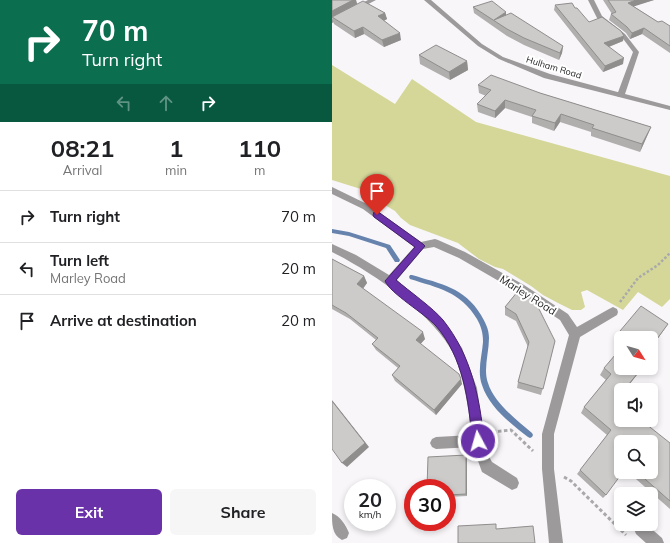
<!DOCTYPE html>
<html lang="en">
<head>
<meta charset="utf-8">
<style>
	body { margin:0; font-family:Mulish,sans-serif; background:#f6f6f6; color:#202124; height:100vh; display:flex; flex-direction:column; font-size:15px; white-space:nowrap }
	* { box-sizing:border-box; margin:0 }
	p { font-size:13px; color:#757577 }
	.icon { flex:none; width:22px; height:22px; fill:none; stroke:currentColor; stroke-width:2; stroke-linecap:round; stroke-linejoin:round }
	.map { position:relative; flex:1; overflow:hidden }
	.panel { display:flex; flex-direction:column; background:#fff; width:332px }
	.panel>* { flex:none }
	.banner { background:#0b6e4f; color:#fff; overflow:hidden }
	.needle { width:26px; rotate:127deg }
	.controls { position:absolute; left:282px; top:331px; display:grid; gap:8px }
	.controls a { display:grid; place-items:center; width:44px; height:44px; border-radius:6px; background:#fff; box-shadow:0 2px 6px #0003; font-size:20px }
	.speed { position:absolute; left:12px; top:479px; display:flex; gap:8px; font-size:20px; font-weight:700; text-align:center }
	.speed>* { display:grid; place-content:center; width:52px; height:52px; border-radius:50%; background:#fff; box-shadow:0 2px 6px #0003; line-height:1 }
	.speed small { font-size:10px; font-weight:400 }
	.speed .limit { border:6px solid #d22; background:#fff; color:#111 }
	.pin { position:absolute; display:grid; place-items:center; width:34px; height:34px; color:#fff; margin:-41px -17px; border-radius:50% 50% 50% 0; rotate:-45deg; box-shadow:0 0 4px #0007 }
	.pin .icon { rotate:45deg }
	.me { position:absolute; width:44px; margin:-22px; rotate:354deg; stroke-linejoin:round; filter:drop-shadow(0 0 3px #0008) }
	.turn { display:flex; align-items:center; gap:14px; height:84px; padding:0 16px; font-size:18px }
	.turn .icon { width:52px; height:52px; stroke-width:2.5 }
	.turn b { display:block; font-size:28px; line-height:34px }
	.lanes { display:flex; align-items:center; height:38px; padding:0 16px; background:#0003; justify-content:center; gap:20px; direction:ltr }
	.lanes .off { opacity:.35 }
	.eta { display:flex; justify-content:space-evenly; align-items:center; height:68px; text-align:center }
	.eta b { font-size:24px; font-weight:700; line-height:28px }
	.primary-button { display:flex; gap:8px; margin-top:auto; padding:8px 16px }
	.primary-button a { flex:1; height:46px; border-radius:6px; background:#6a32a9; color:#fff; font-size:16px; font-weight:700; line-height:46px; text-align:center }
	.primary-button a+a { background:#f6f6f6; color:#202124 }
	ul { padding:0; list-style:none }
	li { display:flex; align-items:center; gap:12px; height:52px; padding:0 16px; border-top:1px solid #e0e0e0 }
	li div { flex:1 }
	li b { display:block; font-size:15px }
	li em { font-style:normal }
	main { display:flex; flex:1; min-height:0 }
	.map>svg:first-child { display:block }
	.green { fill:#d4d798 }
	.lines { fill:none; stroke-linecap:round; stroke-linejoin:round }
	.stream { fill:#6683ad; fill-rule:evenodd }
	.path-far1 { stroke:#a9a8aa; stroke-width:2.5; stroke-dasharray:2.5 2; stroke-linecap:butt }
	.path { stroke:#a9a8aa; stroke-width:3; stroke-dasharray:3.5 2.5; stroke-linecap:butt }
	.minor { fill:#9c9a9a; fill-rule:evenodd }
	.tertiary { fill:#9c9a9a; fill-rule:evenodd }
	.wall { fill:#b0afad }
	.shaded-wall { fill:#908e8d }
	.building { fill:#cdcbc9; stroke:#908e8d }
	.route { fill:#6a32a9; stroke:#45206e }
	.labels { text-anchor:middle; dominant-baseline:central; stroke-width:4; stroke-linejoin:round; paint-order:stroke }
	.far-street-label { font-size:9px; fill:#242425; stroke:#fff }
	.street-label { font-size:11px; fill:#242425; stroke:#fff }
</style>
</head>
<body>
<main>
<section class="panel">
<div class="banner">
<div class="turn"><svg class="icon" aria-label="right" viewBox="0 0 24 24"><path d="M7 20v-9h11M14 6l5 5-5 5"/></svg><div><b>70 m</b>Turn right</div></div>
<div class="lanes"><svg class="icon off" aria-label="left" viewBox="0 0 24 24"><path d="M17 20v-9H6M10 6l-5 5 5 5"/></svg><svg class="icon off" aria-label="ahead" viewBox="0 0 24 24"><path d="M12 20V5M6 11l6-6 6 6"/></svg><svg class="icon" aria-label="right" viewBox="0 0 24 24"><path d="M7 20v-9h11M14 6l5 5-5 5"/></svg></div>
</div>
<div class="eta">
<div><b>08:21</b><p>Arrival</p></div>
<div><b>1</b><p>min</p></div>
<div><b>110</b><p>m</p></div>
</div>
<ul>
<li><svg class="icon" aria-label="right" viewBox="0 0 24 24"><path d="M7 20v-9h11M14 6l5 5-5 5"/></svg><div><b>Turn right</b></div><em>70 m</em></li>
<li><svg class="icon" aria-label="left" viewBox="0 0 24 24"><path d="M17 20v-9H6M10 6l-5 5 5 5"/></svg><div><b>Turn left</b><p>Marley Road</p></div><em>20 m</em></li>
<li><svg class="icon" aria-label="arrive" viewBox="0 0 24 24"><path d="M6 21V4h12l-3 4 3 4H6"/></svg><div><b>Arrive at destination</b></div><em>20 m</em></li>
</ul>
<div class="primary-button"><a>Exit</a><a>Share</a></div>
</section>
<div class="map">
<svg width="338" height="543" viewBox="0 0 338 543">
	<rect width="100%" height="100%" fill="#f8f6f9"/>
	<path class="green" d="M0 65 63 104 80 79 144 122 338 176V299L330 307 306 292 291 310 255 290 249 292 253 307 249 310H240L226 303 211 295 199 286 171 269 163 267 147 259 126 243 78 225 69 218 63 211 48 202 32 190 0 180Z"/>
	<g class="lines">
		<path class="stream" d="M0 229 17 232 58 245 68 260 67 262H63L54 248 17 236 0 233Z
			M78 275H80C109 284 132 287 149 315 153 322 157 329 157 338 157 353 151 369 156 383 162 403 185 420 200 433L201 435 200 437 198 438 196 437C178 423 157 407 150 385 145 371 150 356 151 342 151 333 149 326 145 319 128 291 106 288 78 279L77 277Z"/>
		<path class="path-far1" d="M288 302 306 278 326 265 338 253"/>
		<path class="path" d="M160 432 179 430 201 451
			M232 477 239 481 294 535"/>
		<path class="minor" d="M36 0H44L0 23V19Z
			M256 0H262L270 16 293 34 307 52 292 97H286L285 95 301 52 289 36 265 18Z
			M0 187 37 205 89 242 103 239 106 240 133 252 192 285 236 314 245 327 277 309 281 307 285 309 286 312 285 315 248 337 222 434V469L231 543H217L210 469V434L237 335 228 320 184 291 127 258 102 247 91 249 65 280 111 320 130 348 145 388 154 451 160 462 185 478 187 483 185 488 180 490 150 472 141 447 104 449 100 447 98 443 100 439 104 437 140 435C136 408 133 381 122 355 102 314 40 272 0 252V244L24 255 57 275 82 247 31 209 0 194Z
			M0 513C8 516 14 525 17 533L15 538 10 540C0 535 0 524 0 513Z
			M304 524H314L330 538 332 543H314L304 534 302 529Z"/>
		<path class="tertiary" d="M92 0H99L150 44 171 57 218 74 338 106V110L212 78 167 59 146 46Z"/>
	</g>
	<path class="wall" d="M0 0H24L25 4 53 13 55 19 52 21 69 40 52 47 32 34 23 38 2 24 0 18Z
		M271 0H322L301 6 326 22 338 26V53L310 34 298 39 294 33 277 20 279 14H280Z
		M223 5 257 22 291 41 277 47 291 64 271 72 222 10Z
		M141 7 174 12V15L231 46 230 53 227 60 192 45 175 36 142 13Z
		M87 55 135 61 136 70 118 80 88 64Z
		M146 85 208 93 319 127 316 134 308 152 259 136V132L228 122 222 131 200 123V117L173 108 163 118 146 112 145 104 154 96 147 93Z
		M0 259 32 276 35 283 31 289 93 339 88 344 130 384 104 415 63 381 60 375 66 368 44 350 40 344 44 340 18 319 0 309Z
		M186 291 223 341 209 395 185 388 186 382 196 347 184 321 173 315V307Z
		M336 324 319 348V338H289V342L284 338 288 331Z
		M272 368 308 371 293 390H289V420L338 443V509L296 472H319L289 442 274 495 271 498 245 474 275 435 249 413 252 407 274 380 268 375Z
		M135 458V496L115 497V488Z"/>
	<path class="shaded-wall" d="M21 0H24L25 4 0 17V11Z
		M304 0H322L294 9 296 3Z
		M174 12V19L162 20Z
		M53 13 55 19 47 23 46 16Z
		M31 27 32 34 23 38 22 31Z
		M312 28 310 34 298 39 300 33Z
		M68 33 69 40 52 47 50 40Z
		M292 36 291 41 271 49 272 43Z
		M231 46 230 53 227 60 228 53Z
		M292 58 291 64 271 72 273 66Z
		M135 61 136 70 118 80 117 72Z
		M173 100V108L163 118V111Z
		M229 114 228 122 222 131 223 123Z
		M319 127 316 134 308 152 310 144Z
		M32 276 35 283 28 292 25 284Z
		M336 324 331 331 319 348V347Z
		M91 332 93 339 86 347 84 340Z
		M310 368 293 390H292Z
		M129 379 130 384 104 415 102 410Z
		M0 400 37 447 15 467 10 463Z
		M134 455 135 458V496L134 494Z"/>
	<path class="building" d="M0 0H21L0 11Z
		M276 0H304L296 3 326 22 330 21 338 26V46L312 28 300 33 295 27 279 14 284 12Z
		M31 1 53 13 46 16 68 33 50 40 31 27 22 31 0 17Z
		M160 1 174 12 162 20 179 13 231 46 228 53 192 38 175 29 141 7Z
		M240 3 243 8H245L257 22 270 17 289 31 292 36 272 43 292 58 273 66 223 5Z
		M104 45 135 61 117 72 87 55Z
		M159 75 208 93 319 127 310 144 260 128 262 125 229 114 223 123 200 116 204 110 173 100 163 111 145 104 159 90 146 85Z
		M0 259 32 276 25 284 91 332 84 340 127 374 129 379 102 410 60 375 68 366 40 344 46 338 14 313 0 305Z
		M186 291 203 301 223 341 211 389 186 382 197 342 184 314 173 307Z
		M309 306 336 324 319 347V338H297L288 331Z
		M289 348V368H310L292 390H289V420H309L338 443V501L305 472H319V442H289V472H291L274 495 248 470 279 430 252 407 279 374 272 368Z
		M0 401 33 443 10 463 0 449Z
		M134 455V494L115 495V488H95L96 457Z
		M164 524V529L201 526 203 543H126V526Z"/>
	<path class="route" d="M45 211 91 244 93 246 64 280C77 291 101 308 111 320 139 355 148 398 152 441L150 445 146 447 142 445 140 441C137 401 131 357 104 326 92 313 59 294 53 281L83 247 42 217 41 215 42 212Z"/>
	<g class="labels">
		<g class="far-street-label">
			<text transform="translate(222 67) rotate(17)">Hulham Road</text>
		</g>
		<g class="street-label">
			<text transform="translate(196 295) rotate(32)">Marley Road</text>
		</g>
	</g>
</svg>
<div class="controls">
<a><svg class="needle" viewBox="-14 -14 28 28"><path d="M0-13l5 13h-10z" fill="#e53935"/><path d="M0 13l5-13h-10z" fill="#757577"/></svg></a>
<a><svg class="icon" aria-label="sound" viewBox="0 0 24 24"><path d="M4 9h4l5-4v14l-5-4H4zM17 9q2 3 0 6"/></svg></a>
<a><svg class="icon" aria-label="search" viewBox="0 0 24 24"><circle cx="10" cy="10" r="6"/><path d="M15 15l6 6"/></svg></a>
<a><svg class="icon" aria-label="layers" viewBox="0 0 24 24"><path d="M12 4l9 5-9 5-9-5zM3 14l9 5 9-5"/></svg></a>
</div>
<div class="speed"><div>20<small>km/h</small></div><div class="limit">30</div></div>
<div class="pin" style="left:45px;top:215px;background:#d93025"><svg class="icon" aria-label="arrive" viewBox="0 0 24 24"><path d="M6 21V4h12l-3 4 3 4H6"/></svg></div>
<svg class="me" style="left:146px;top:441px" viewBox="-20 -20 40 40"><circle r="17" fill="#6a32a9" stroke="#fff" stroke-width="3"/><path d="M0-11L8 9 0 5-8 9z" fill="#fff"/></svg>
</div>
</main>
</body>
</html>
